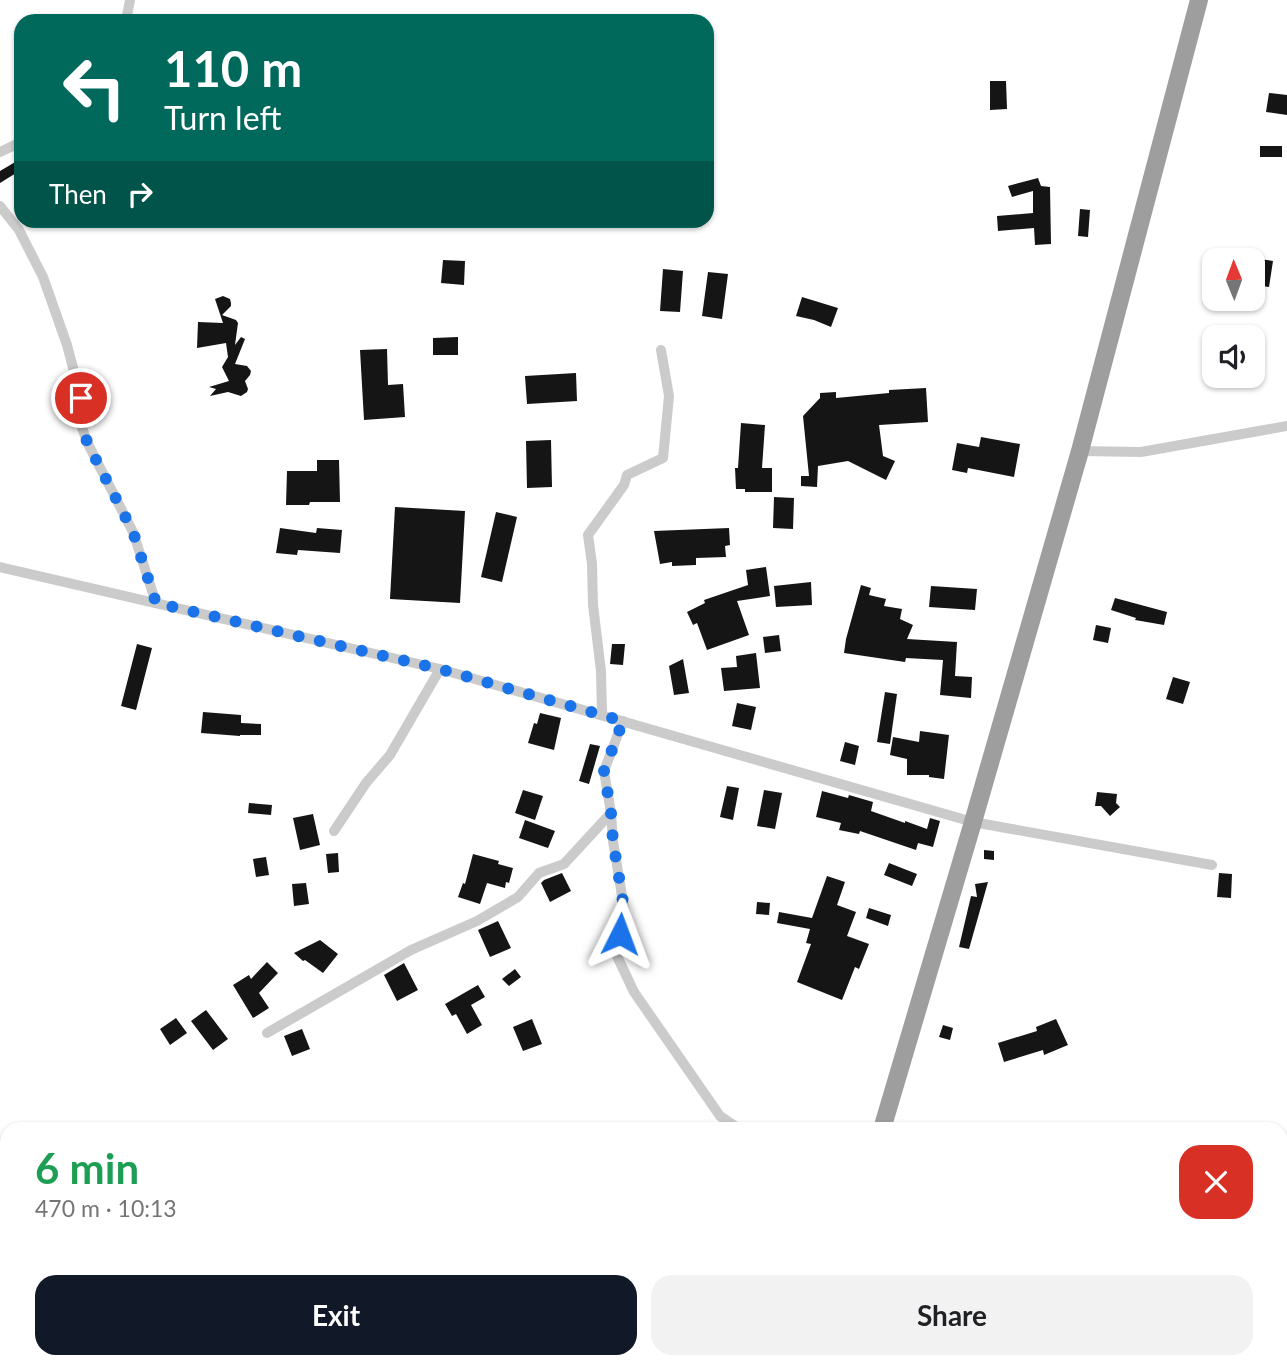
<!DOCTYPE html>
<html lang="en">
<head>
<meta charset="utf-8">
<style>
	body { margin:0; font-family:Lato,sans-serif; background:#f2f2f2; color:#202124; height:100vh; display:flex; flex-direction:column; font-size:26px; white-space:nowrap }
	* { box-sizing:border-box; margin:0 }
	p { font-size:23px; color:#757577 }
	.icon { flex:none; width:38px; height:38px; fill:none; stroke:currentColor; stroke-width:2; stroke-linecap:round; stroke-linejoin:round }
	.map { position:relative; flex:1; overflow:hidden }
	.details { position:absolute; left:0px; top:1122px; width:1288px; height:247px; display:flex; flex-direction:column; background:#fff; border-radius:21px 21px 0 0; box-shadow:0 2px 5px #0004 }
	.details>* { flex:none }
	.guide { position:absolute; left:14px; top:14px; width:700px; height:214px; border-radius:21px; box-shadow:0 2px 5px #0004; background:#00695c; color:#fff; overflow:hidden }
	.needle { width:46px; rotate:359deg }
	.tools { position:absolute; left:1202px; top:248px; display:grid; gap:14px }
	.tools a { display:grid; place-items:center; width:63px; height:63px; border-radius:14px; background:#fff; box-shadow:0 2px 5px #0004; font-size:35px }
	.pin { position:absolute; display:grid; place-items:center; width:60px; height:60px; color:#fff; margin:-30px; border:4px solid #fff; border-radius:50%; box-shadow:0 2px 7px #0007 }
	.me { position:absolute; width:77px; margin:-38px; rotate:3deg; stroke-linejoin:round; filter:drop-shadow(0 0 5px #0008) }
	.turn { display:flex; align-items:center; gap:24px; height:147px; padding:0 35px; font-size:32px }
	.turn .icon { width:91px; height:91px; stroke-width:2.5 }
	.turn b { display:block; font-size:49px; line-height:60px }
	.then { display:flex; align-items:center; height:66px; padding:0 35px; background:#0003; gap:14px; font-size:26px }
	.round { display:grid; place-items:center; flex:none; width:74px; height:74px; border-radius:21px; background:#f2f2f2 }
	.head { display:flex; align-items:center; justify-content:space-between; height:119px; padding:0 35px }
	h1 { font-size:42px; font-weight:700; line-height:52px; color:#1e9e55 }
	.action { display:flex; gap:14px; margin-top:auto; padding:14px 35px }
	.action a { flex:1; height:80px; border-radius:21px; background:#111827; color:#fff; font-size:28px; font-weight:700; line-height:80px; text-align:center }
	.action a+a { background:#f2f2f2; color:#202124 }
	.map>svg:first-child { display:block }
	.building { fill:#151515 }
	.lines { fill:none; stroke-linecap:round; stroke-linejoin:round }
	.minor { stroke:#cbcbcb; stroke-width:10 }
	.trunk { stroke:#9e9e9e; stroke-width:18 }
	.route { stroke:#1a73e8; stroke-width:12; stroke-dasharray:0 21.6 }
</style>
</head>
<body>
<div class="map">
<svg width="1287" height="1368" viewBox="0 0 1287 1368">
	<rect width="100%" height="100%" fill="#fff"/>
	<path class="building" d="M990 81H1006L1007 109 990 110Z
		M1269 93 1287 95V115L1266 112Z
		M1260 146H1282V157H1260Z
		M17 161 21 170 0 183V171Z
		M1038 178 1041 186 1050 187 1051 244 1035 245 1034 228 998 231 997 216 1033 213V191L1012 197 1008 186Z
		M1080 209 1090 210 1088 237 1078 236Z
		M1253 258 1273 261 1269 287 1253 285Z
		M443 260 465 261 464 285 441 283Z
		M663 269 683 271 680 312 660 311Z
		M708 272 728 274 722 319 702 316Z
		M223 296 230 299 231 303V306L222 315 236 320 238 323 235 345 241 337 245 339 235 364 247 366 251 371 250 375 245 381 248 389 247 392 241 396 228 392 210 396 216 389 209 387 229 381 222 367 228 357 226 343 197 348 198 322 223 323 215 299Z
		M802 297 838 308 831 327 814 320 796 316Z
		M458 337V355H433V338Z
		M387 349 388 385 403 384 405 417 364 420 360 350Z
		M576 373 577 401 527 404 525 376Z
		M926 388 928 422 879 425 883 456 895 461 886 480 848 461 818 466 817 487 801 486V476H809L803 416 820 398V393L836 392V398L889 393V390Z
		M741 423 765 425 762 468H772V492H745V489H736L735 468H738Z
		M981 437 1020 444 1014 477 968 468 967 473 952 470 957 443 979 447Z
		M551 440 552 487 527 488 526 441Z
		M317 460H339L340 502H310L309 505H286L287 471H317Z
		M774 497 794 498 793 529 773 528Z
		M395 507 465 511 460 603 390 599Z
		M496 512 517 517 502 582 481 577Z
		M280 528 316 533 317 528 342 530 340 553 298 550 297 555 276 553Z
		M729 528 730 545 725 546 726 557 696 558V565L672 566V562L660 564 654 531Z
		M766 567 770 596 737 601 749 635 707 650 697 623 693 625 687 612 705 603 704 600 748 585 746 570Z
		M811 582 812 605 776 607 774 586Z
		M861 585 871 588 869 595 886 599 884 606 902 609 900 619 913 625 907 639 957 642 955 676 972 677 971 698 940 695 943 660 906 658 905 662 844 653 846 639Z
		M931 586 977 589 975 610 929 607Z
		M1115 598 1167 612 1164 625 1135 620 1136 618 1111 610Z
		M1096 625 1111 628 1108 643 1093 640Z
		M779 635 781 651 765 653 763 637Z
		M137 644 152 648 136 710 121 706Z
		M612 644H625L623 665 610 664Z
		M756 653 760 688 724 691 721 668 737 667 736 656Z
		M683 659 689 693 674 695 669 666Z
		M1173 677 1190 682 1183 704 1166 699Z
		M885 692 897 694 890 744 877 742Z
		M737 703 756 707 751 730 732 726Z
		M203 712 241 715V723L261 724V735H240V736L201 733Z
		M540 713 561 718 554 750 528 743 534 723 537 724Z
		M920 731 949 735 944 779 929 777V775H907V759L890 755 893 737 919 742Z
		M845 742 859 746 855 765 840 761Z
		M590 744 600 746 589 784 579 781Z
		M727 786 739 788 733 820 720 817Z
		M523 790 543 796 535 820 515 813Z
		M764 790 782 793 775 829 757 826Z
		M822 791 848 798 849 795 873 802 871 811 905 823V821L927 829 930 818 940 821 933 847 918 843 916 850 860 831 859 834 839 830 841 823 816 817Z
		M1097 792 1117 794 1116 803 1120 807 1110 816 1101 806H1095Z
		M249 803 272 805 271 815 248 813Z
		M313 814 320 845 300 850 293 818Z
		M525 820 555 831 548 848 519 838Z
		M984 850 994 851V860L984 859Z
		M338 853 339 872 328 873 326 854Z
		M473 854 499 861 498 864 513 868 509 883 506 882 505 888 487 883 480 904 458 897 463 883 465 884Z
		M266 857 269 875 256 877 253 859Z
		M889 863 917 874 912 886 884 875Z
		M562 873 571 891 550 902 541 883 544 880Z
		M1219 873 1232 874 1231 898 1217 897Z
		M827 876 845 882 837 905 856 912 847 936 869 944 859 969 855 967 842 1000 797 982 811 944 806 943 810 929 777 923 779 912 812 918Z
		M988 882 969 949 959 947 971 896 977 897 975 884Z
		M306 883 309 904 294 906 292 884Z
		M757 902 770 903 769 915 756 914Z
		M869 908 891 915 888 926 866 918Z
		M498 921 511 948 490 957 478 930Z
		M320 940 338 954 323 973 305 960 303 961 294 953Z
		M267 962 278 973 259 993 269 1008 253 1018 233 985 249 975 251 979Z
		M404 963 418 990 397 1001 384 975Z
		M515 969 521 977 509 986 502 979Z
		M478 985 485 997 471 1005 482 1025 467 1034 456 1014 452 1016 445 1004Z
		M206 1010 228 1039 213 1050 191 1021Z
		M176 1018 187 1033 170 1045 160 1029Z
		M532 1019 542 1044 523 1051 513 1027Z
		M1056 1019 1068 1045 1044 1055 1043 1050 1004 1062 998 1043 1037 1031 1036 1027Z
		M943 1025 953 1028 950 1040 939 1037Z
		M302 1029 310 1049 292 1056 284 1036Z"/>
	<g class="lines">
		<path class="minor" d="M126 21 130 0
			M0 152 21 142
			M0 206 19 230 43 277 67 345 81 398V425L88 444 133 532 156 603
			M1080 451 1141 452 1287 426
			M0 567 440 669 973 822 1212 865
			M602 714 601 671 593 605 592 564 588 535 624 485 627 475 663 458 669 396 661 350
			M623 721 604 771 611 813 613 841 625 914 616 954 634 992 720 1116 739 1129
			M334 831 366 783 390 755 440 669
			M267 1033 411 950 477 921 518 897 539 873 564 864 611 813
			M1281 1285 1287 1284
			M1209 1362 1214 1368"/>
		<path class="trunk" d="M882 1129 973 822 1080 451 1199 0
			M813 1368 815 1362"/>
	</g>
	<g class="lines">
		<path class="route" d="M81 398V425L88 444 133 532 156 603 440 669 623 721 604 771 611 813 613 841 625 914 620 934"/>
	</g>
</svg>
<div class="tools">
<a><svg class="needle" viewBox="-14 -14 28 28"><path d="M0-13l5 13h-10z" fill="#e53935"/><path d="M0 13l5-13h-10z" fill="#757577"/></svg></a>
<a><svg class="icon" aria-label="sound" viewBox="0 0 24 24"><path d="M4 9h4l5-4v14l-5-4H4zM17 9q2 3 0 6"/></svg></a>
</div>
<div class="pin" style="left:81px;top:398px;background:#d93025"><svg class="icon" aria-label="arrive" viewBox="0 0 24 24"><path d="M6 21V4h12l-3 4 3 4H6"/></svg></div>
<svg class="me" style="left:620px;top:934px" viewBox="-20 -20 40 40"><path d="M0-17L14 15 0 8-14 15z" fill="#1a73e8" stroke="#fff" stroke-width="4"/></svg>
<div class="guide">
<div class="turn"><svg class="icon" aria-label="left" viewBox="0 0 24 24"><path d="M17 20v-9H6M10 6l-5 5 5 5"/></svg><div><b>110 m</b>Turn left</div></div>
<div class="then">Then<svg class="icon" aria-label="right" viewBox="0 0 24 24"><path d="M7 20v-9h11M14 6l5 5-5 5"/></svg></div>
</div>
<section class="details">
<div class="head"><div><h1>6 min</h1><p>470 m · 10:13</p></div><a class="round" style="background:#d93025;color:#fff"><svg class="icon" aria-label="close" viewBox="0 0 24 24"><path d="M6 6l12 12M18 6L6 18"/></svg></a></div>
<div class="action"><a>Exit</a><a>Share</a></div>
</section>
</div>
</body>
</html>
